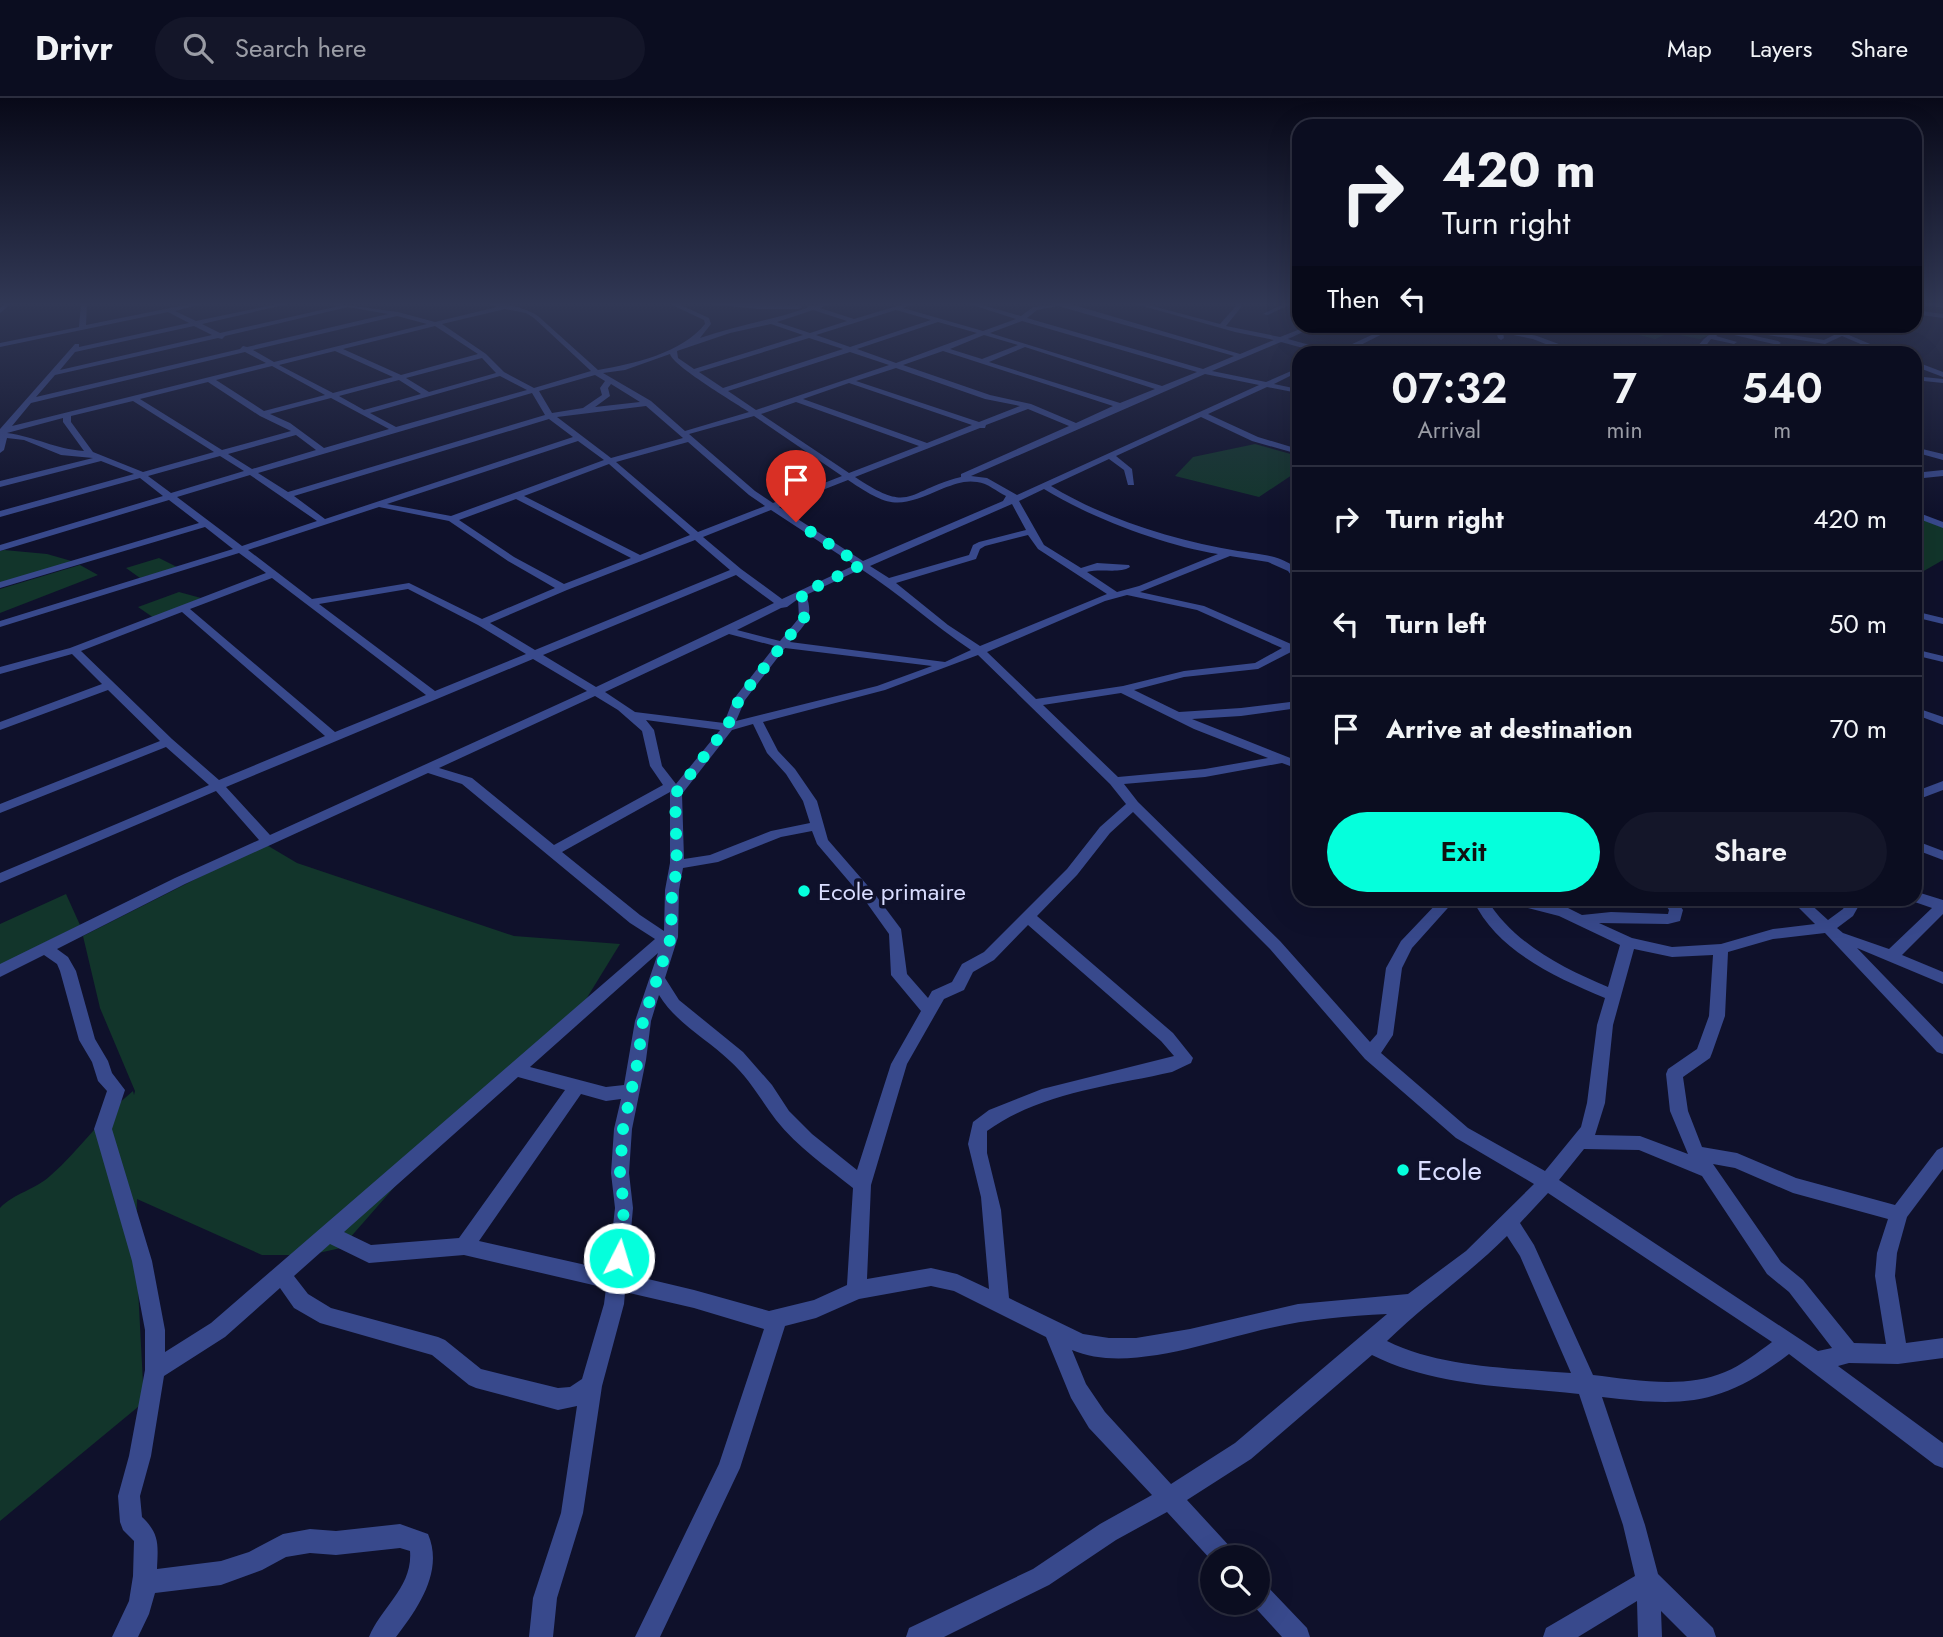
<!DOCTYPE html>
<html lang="en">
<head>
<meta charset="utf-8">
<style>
	body { margin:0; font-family:Jost,sans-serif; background:#141629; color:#f1f3f6; height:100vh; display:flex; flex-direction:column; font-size:26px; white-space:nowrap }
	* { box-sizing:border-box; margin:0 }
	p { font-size:23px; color:#9a9ca5 }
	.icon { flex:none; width:38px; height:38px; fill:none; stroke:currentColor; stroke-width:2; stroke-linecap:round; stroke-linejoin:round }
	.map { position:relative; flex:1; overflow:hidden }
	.drawer { position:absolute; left:1292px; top:248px; width:630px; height:560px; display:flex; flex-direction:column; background:#0b0d20; border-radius:21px; box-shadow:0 7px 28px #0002,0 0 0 2px #2b2d3e }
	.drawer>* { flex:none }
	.guide { position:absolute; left:1292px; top:21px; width:630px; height:214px; border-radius:21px; box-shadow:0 7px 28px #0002,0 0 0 2px #2b2d3e; background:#0b0d20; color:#f1f3f6; overflow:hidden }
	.controls { position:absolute; left:1200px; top:1447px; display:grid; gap:14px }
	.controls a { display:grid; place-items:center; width:70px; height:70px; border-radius:50%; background:#0b0d20; box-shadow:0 7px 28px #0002,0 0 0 2px #2b2d3e; font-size:35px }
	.pin { position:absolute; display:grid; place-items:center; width:60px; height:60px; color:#fff; margin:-72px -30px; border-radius:50% 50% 50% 0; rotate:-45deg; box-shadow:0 0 7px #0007 }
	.pin .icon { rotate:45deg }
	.me { position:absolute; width:77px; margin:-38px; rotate:5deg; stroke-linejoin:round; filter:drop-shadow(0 0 5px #0008) }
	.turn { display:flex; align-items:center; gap:24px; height:147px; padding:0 35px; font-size:32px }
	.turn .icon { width:91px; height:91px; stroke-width:2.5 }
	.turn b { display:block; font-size:49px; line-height:60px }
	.then { display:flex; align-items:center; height:66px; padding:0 35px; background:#0003; gap:14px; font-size:26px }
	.eta { display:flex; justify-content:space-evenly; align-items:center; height:119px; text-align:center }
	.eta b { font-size:42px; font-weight:600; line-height:49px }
	.action { display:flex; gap:14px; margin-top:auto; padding:14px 35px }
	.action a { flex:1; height:80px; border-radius:42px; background:#05ffdc; color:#111; font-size:28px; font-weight:600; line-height:80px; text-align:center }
	.action a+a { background:#141629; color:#f1f3f6 }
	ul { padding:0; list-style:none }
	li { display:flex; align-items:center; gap:21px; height:105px; padding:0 35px; border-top:2px solid #2b2d3e }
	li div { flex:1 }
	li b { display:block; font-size:26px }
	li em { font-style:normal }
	header { display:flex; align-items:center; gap:42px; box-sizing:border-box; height:98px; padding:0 35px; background:#0b0d20; border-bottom:2px solid #2b2d3e }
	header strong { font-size:33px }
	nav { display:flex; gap:38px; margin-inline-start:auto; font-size:24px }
	.search { width:490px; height:63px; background:#141629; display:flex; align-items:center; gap:18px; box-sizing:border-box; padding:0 24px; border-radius:38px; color:#9a9ca5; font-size:26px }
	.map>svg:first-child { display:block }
	.green { fill:#12352b }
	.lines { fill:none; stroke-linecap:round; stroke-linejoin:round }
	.minor { fill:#38498c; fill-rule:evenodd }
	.tertiary { fill:#38498c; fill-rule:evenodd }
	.route { stroke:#05ffdc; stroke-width:12; stroke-dasharray:0 21.6 }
	.poi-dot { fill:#05ffdc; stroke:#0f112b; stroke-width:2.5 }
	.labels { text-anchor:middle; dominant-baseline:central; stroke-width:7; stroke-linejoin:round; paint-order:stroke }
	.poi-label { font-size:24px; fill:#d9ddff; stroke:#0f112b; text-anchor:start }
	.near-poi-label { font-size:28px; fill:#d9ddff; stroke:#0f112b; text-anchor:start }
</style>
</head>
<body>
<header>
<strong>Drivr</strong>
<div class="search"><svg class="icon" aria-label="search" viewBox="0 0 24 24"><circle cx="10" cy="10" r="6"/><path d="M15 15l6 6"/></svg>Search here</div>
<nav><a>Map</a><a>Layers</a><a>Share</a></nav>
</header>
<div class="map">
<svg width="1943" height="1539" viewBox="0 0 1943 1539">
	<rect width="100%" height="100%" fill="#0f112b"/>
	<path class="green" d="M1602 228H1730L1700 241 1669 235 1655 241Z
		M1255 346 1298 358V373L1259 399 1175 378 1193 359Z
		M1914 416 1943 427V462L1915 478Z
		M4 452 47 456 75 464 0 485V453Z
		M159 460 177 469 140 480 126 470Z
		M80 467 98 477 0 515V491Z
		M179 494 201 500 154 520 138 509Z
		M265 746 297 765 514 838 620 846 569 929 426 1053 341 1150 309 1157H262L137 1101 136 1152 144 1304 0 1423V1110C14 1095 35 1092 50 1078 80 1052 102 1018 133 993L134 997 135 993 100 910 83 838Z
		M66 796 80 827 0 867V826Z"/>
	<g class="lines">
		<path class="minor" d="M81 205H87L86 227 195 205H206L175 213 196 223 282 205H292L202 226 220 235 339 208 331 205 398 214 435 224 497 209 485 205C502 204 524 209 538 218L598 272C633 266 682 255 705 226L704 222 668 205H676L709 220 711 226 700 240C735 228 772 222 807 210L808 208 832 205 820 210 854 221 907 205H916L903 210 983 233 1016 221 966 205H975L1021 218 1033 209 1067 205 1240 256 1274 242 1235 234 1132 205H1141L1220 226 1236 208 1234 205H1240L1242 208 1226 228 1280 239 1308 228H1316L1288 241 1335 254 1391 228H1398L1343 256H1325L1281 244 1212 273 1266 284 1298 270V274L1274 286 1298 291V295L1267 289 1208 316 1258 339 1298 351V356L1252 343 1201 319 1116 358 1132 371 1134 387H1128L1124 372 1109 361 1051 388C1105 421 1176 443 1238 453 1257 456 1285 457 1298 473V482L1294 481 1288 473 1268 464 1230 458 1140 494 1204 508 1291 546 1298 543V555L1291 554 1258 571 1184 579 1134 592 1179 614 1241 610 1298 603V610L1241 618 1192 621 1298 663V671L1282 665 1205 679 1124 686 1138 704 1280 843 1370 944 1377 936 1386 870 1401 843 1440 802H1455L1412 850 1402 870 1393 937 1381 955 1468 1030 1545 1073 1581 1029 1587 1005 1597 927 1605 900C1555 879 1497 853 1473 802H1487C1514 845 1562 870 1608 889L1620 847 1559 818 1509 805 1507 802H1532L1568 810 1582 817 1611 814 1668 816 1669 812 1662 802H1676L1683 812 1680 823 1668 826 1599 825 1632 840 1672 849 1721 846 1773 831 1815 826 1791 802H1806L1828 822 1843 811 1848 802H1862L1853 818 1837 830 1843 835 1889 851 1932 810 1909 802H1914V793L1943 802V816L1902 857 1943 874V886L1857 850 1943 939V956L1937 954 1825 835 1773 841 1728 854 1725 918 1712 955 1710 960 1683 979 1688 1013 1702 1049 1737 1055 1796 1080 1895 1107 1937 1052 1943 1049V1071L1907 1119 1897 1155 1895 1178 1906 1245 1943 1240V1260L1898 1266 1849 1265 1838 1268 1943 1345V1370L1935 1367 1789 1256C1721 1308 1684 1309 1602 1299L1645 1427 1658 1476 1713 1530 1716 1539H1687L1661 1513 1662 1539H1638L1637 1503 1578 1539H1543L1546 1530 1635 1478 1623 1427 1579 1296C1509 1288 1436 1289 1372 1257L1251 1361 1187 1402 1233 1452 1236 1460H1213V1464L1167 1414 1116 1442 1049 1487 944 1539H906L909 1530 1033 1471 1100 1426 1152 1397 1089 1330 1071 1300 1046 1239 954 1193 931 1188 859 1201 816 1220 785 1228 740 1370 660 1539H635L719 1366 764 1231 694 1210 625 1194 624 1206 602 1288 583 1415 557 1500 553 1539H529L533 1500 561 1415 577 1308 558 1312 476 1290 469 1287 432 1257 320 1225 294 1210 280 1190 225 1239 164 1278 151 1358 140 1398 142 1419C160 1436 158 1447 157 1471L221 1463 249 1454 283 1436 310 1431 336 1433 400 1426 428 1436C444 1473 418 1510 396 1539H369C381 1509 413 1489 410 1453L400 1450 336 1457 310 1455 286 1459 262 1472 221 1487 155 1495 149 1516 138 1539H112L129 1503 133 1478 134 1443 123 1432 120 1424 118 1398 129 1358 145 1272V1232L132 1163 94 1031 107 993 98 983 92 964 79 942 60 873 57 866 44 857 0 879V866L175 780 259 742 216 693 0 785V775L209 687 166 649 0 715V706L160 643 108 592 0 632V624L102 586 72 556 0 576V569L70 550 266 475 239 455 0 529V523L233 451 205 429 0 490V484L199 425 169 402 0 453V447L163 398 140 380 0 419V413L134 376 101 363 0 389V383L93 360 61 357 24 342 7 340 4 352 0 355V331L75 246H79V249L189 225 168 214 0 249V245L79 229ZM1058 208 1234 258 1203 271 1027 220 1037 212ZM348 209 388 216 247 249 243 248 240 251 36 299 55 277 218 240 222 241 225 238ZM505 211 526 215 534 220 591 273 534 290 504 274 486 256 442 226ZM813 212 847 223 810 235 777 224ZM896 212 931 222 850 249 816 237ZM397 218 427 226 274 264 253 252ZM1022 223 1197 274 1162 288 990 235ZM938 224 977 235 896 265 857 251ZM771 226 803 237 694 271 678 260 677 253 730 235ZM194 228 212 237 60 272 75 254ZM435 228 478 256 401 277 343 251ZM984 237 1018 247 982 261 950 251ZM809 240 843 251 723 290 699 274ZM1025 249 1155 291 1120 305 989 264ZM335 253 393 279 333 295 279 267ZM943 253 1113 308 1076 325 1031 306 990 297 903 267ZM245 254 266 265 12 328 31 305ZM850 254 889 267 756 312 728 293ZM670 256C673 268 734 304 749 314L685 333 651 303 603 275 625 272ZM482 260 496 275 429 294 406 280ZM272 268 325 297 264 313 216 282ZM896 270 985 301 1020 308 979 324 856 283ZM1205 276 1259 287 1017 397 987 380 971 378ZM595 277 605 283 600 290 602 297 583 310 552 315 539 293ZM500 278 527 292 396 329 370 315ZM399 282 421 296 364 312 339 298ZM208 284 260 318 291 333 222 352 140 301ZM849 285 972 327 927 345 803 301ZM611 286 640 304 595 309 610 298 608 290ZM532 295 545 317 288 394 258 375ZM331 300 389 331 324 350 290 325 270 316ZM133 303 214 354 143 374 93 354 71 324V318ZM796 304 919 348 849 375 761 316ZM646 308 683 340 611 360 557 319ZM1028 311 1069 328 961 376V379C905 393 912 417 855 379L980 330H985L986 327ZM754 318 842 378 773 405 755 393 689 336ZM63 320V324L84 353C55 351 36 339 7 335ZM549 321 573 339 325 421 294 398ZM296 337 316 352 252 371 228 356ZM578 343 604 362 451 418 387 406ZM688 344 749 397 765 408 698 434 616 364ZM220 358 244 373 171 395 148 378ZM609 366 690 437 640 457 524 398ZM250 377 317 423 242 448 177 399ZM848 382C891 411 898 410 944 390 955 386 965 382 977 384 988 385 997 394 1006 398L1003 403 863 463 779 409ZM1044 391C1089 419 1165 448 1218 456L1139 488 1117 494 1087 474C1101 470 1119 476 1130 469L1129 467 1097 465 1081 470 1044 447 1019 403ZM516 401 631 460 564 486 514 459 459 422ZM1012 406 1026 432 979 444 973 447 969 457 889 480 870 468ZM379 409 449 423 508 463 555 490 482 521 409 485 312 501 248 452ZM771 412 855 467 782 501 741 471 703 439ZM1028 437 1038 451 1107 496 980 548 948 527 896 485 976 461 980 451 985 448ZM695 442 730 472 535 552 490 525 567 492ZM861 471C900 496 933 527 971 552L945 564 790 544C804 527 815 520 806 497ZM736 477 774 505 596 589 543 557ZM272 480 426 597 335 634 190 511ZM408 491 478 527 526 556 435 593 319 506ZM1127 497 1197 512 1282 550 1255 565 1184 573 1123 588 1036 601 987 554 1105 503ZM798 501 799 520 780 543 737 532 781 510 787 509ZM182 514 325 638 219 682 172 641 81 553ZM729 536 775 548 733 602 724 625 635 614 605 594ZM785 550 932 568 877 588 736 623 745 602ZM978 557 1110 686 1126 706 1100 729 1067 771 984 854 962 866 952 884 932 893 928 900 907 876 901 831 874 795 828 742 817 703 795 671 778 653 763 624 885 592ZM533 561 587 593 270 737 226 689ZM1121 595 1194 631 1268 660 1205 671 1118 679 1043 607ZM595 598 618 612 642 633 650 668 663 687 554 747 472 680 439 670ZM646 622 720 632 676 686 662 668 654 632ZM753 626 767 655 786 676 803 703 810 725 771 733 710 757 684 761 682 696 732 632ZM428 675 462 686 630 825 655 841 211 1225 165 1254V1232L152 1163 112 1031 125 992 112 975 108 963 95 941 76 873 68 859 57 851 185 786ZM670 694V765L665 792 664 833 640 817 562 754ZM1133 714 1270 851 1365 961 1456 1040 1534 1086 1466 1153 1408 1196 1298 1206 1190 1231 1136 1240H1109L1083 1236 1009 1200 1001 1112 987 1055V1033C1039 995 1110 988 1172 974L1191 965 1193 960 1173 935 1037 818 1077 777 1110 735ZM812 733 817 746 864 801 889 836 891 877 921 913 891 966 857 1072 812 1036 789 1013 772 987 743 954 679 902 665 880 678 839 679 792 683 770 718 764 781 739ZM1028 827 1161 943 1174 958 1042 991 989 1012 973 1024 968 1046 981 1099 989 1191 957 1176 931 1170 867 1181 871 1087 907 966 944 901 964 892 973 874 994 862ZM1634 851 1672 859 1713 857 1709 918 1697 951 1668 971 1666 976 1670 1013 1688 1056 1640 1038 1595 1037 1605 1005 1613 927ZM658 855 635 923 624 987 606 989 530 969ZM659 897C676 925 707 941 730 963 749 980 761 1002 776 1022 797 1049 827 1069 853 1090L847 1187 814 1202 769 1213 694 1192 627 1176 633 1110 629 1075 632 1031 646 962 651 923ZM518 979 565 992 459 1140 371 1147 344 1134ZM581 996 606 1003 621 1001 614 1031 611 1075 615 1110 608 1172 479 1143ZM1584 1051 1639 1052 1702 1078 1767 1176 1789 1194 1832 1250 1818 1253 1559 1082ZM1713 1066 1735 1070 1793 1095 1888 1121 1877 1155 1875 1178 1886 1246 1854 1245 1803 1182 1781 1164ZM1548 1095 1772 1244C1757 1255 1742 1267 1725 1274 1685 1291 1635 1282 1593 1277L1534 1147 1520 1125ZM1507 1138 1520 1158 1571 1275C1511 1270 1442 1270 1387 1243 1425 1206 1469 1176 1507 1138ZM330 1146 369 1165 464 1157 606 1190 604 1206 582 1281 570 1289 558 1290 481 1271 445 1242 438 1239 331 1210 308 1196 294 1178ZM1387 1216 1235 1345 1171 1386 1105 1314 1086 1286 1072 1252C1127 1276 1214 1242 1270 1230 1308 1221 1348 1218 1387 1216Z
			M700 205 799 207 802 209 799 211H757Z
			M1285 205H1293L1268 217 1263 216Z
			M1924 205 1943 206V210L1925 206Z
			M1914 212 1943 216V220L1914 216Z
			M1480 228H1489L1537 238 1575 252 1589 250 1614 256H1571L1533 241 1503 235 1504 240 1501 242 1498 240 1496 233Z
			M1743 228 1770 231 1771 234 1824 242 1838 235 1832 228H1838L1844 235 1894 256H1884L1842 238 1825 246 1768 237 1765 233Z
			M1723 231 1778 243 1781 245 1778 247 1721 234Z
			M1717 233 1720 235 1716 238 1737 244 1734 246 1711 241 1701 254 1689 256C1701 248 1701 239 1717 233Z
			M1785 246 1830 254 1833 256C1818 256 1797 249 1785 250 1775 251 1767 256 1756 256Z
			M1721 248 1748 255 1749 256H1735L1719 251Z
			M1526 250 1552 256H1438L1441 254Z
			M1914 263 1943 274V279L1914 268Z
			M1914 278 1943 281V285L1914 282Z
			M1914 349 1943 356V362L1914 354Z
			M1943 372V378L1914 381V375Z
			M1914 413 1943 424V430L1914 419Z
			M1914 513 1943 520V526L1914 519Z
			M1914 551 1943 558V564L1914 557Z
			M1914 609 1943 619V627L1914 616Z
			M1943 683V692L1914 703V694Z
			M1914 742 1943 753V762L1914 751Z
			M1258 1483 1266 1487 1307 1530 1310 1539H1282L1251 1505H1258Z"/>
		<path class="tertiary" d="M6 205H12L0 215V210Z"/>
	</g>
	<linearGradient id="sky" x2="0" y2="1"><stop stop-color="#080918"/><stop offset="0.49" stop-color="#313855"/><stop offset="1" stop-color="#313855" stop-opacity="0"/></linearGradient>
	<rect width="1943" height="420" fill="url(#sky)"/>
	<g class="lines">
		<path class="route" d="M619 1160 624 1111 620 1074 623 1031 638 962 643 923 671 839 672 792 677 772 675 696 727 629 739 602 751 586 804 520 805 507 801 496 861 467 796 424"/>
	</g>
	<g class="poi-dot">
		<circle cx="804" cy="793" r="7"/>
		<circle cx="1403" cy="1072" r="7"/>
	</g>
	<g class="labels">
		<g class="poi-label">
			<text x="818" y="793">Ecole primaire</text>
		</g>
		<g class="near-poi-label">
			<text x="1417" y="1072">Ecole</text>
		</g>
	</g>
</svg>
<div class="controls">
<a><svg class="icon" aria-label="search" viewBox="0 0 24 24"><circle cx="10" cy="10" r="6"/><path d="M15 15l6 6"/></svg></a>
</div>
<div class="pin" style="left:796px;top:424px;background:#d93025"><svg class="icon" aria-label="arrive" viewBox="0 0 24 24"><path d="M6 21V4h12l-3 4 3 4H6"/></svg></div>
<svg class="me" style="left:619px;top:1160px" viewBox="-20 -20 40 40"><circle r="17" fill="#05ffdc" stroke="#fff" stroke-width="3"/><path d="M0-11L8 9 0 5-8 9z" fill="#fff"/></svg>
<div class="guide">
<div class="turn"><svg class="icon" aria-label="right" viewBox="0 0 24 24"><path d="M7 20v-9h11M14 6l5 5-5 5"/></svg><div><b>420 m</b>Turn right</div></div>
<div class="then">Then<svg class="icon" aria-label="left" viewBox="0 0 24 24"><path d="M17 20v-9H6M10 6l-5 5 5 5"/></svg></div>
</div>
<section class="drawer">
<div class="eta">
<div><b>07:32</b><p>Arrival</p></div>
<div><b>7</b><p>min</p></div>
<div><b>540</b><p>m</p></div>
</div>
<ul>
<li><svg class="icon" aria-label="right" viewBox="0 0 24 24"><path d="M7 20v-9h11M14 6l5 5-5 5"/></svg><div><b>Turn right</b></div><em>420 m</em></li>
<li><svg class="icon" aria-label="left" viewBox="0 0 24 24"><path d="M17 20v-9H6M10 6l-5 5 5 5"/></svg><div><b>Turn left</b></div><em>50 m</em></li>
<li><svg class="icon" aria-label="arrive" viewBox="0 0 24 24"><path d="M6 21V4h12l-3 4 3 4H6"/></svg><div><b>Arrive at destination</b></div><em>70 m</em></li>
</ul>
<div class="action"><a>Exit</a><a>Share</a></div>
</section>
</div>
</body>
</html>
